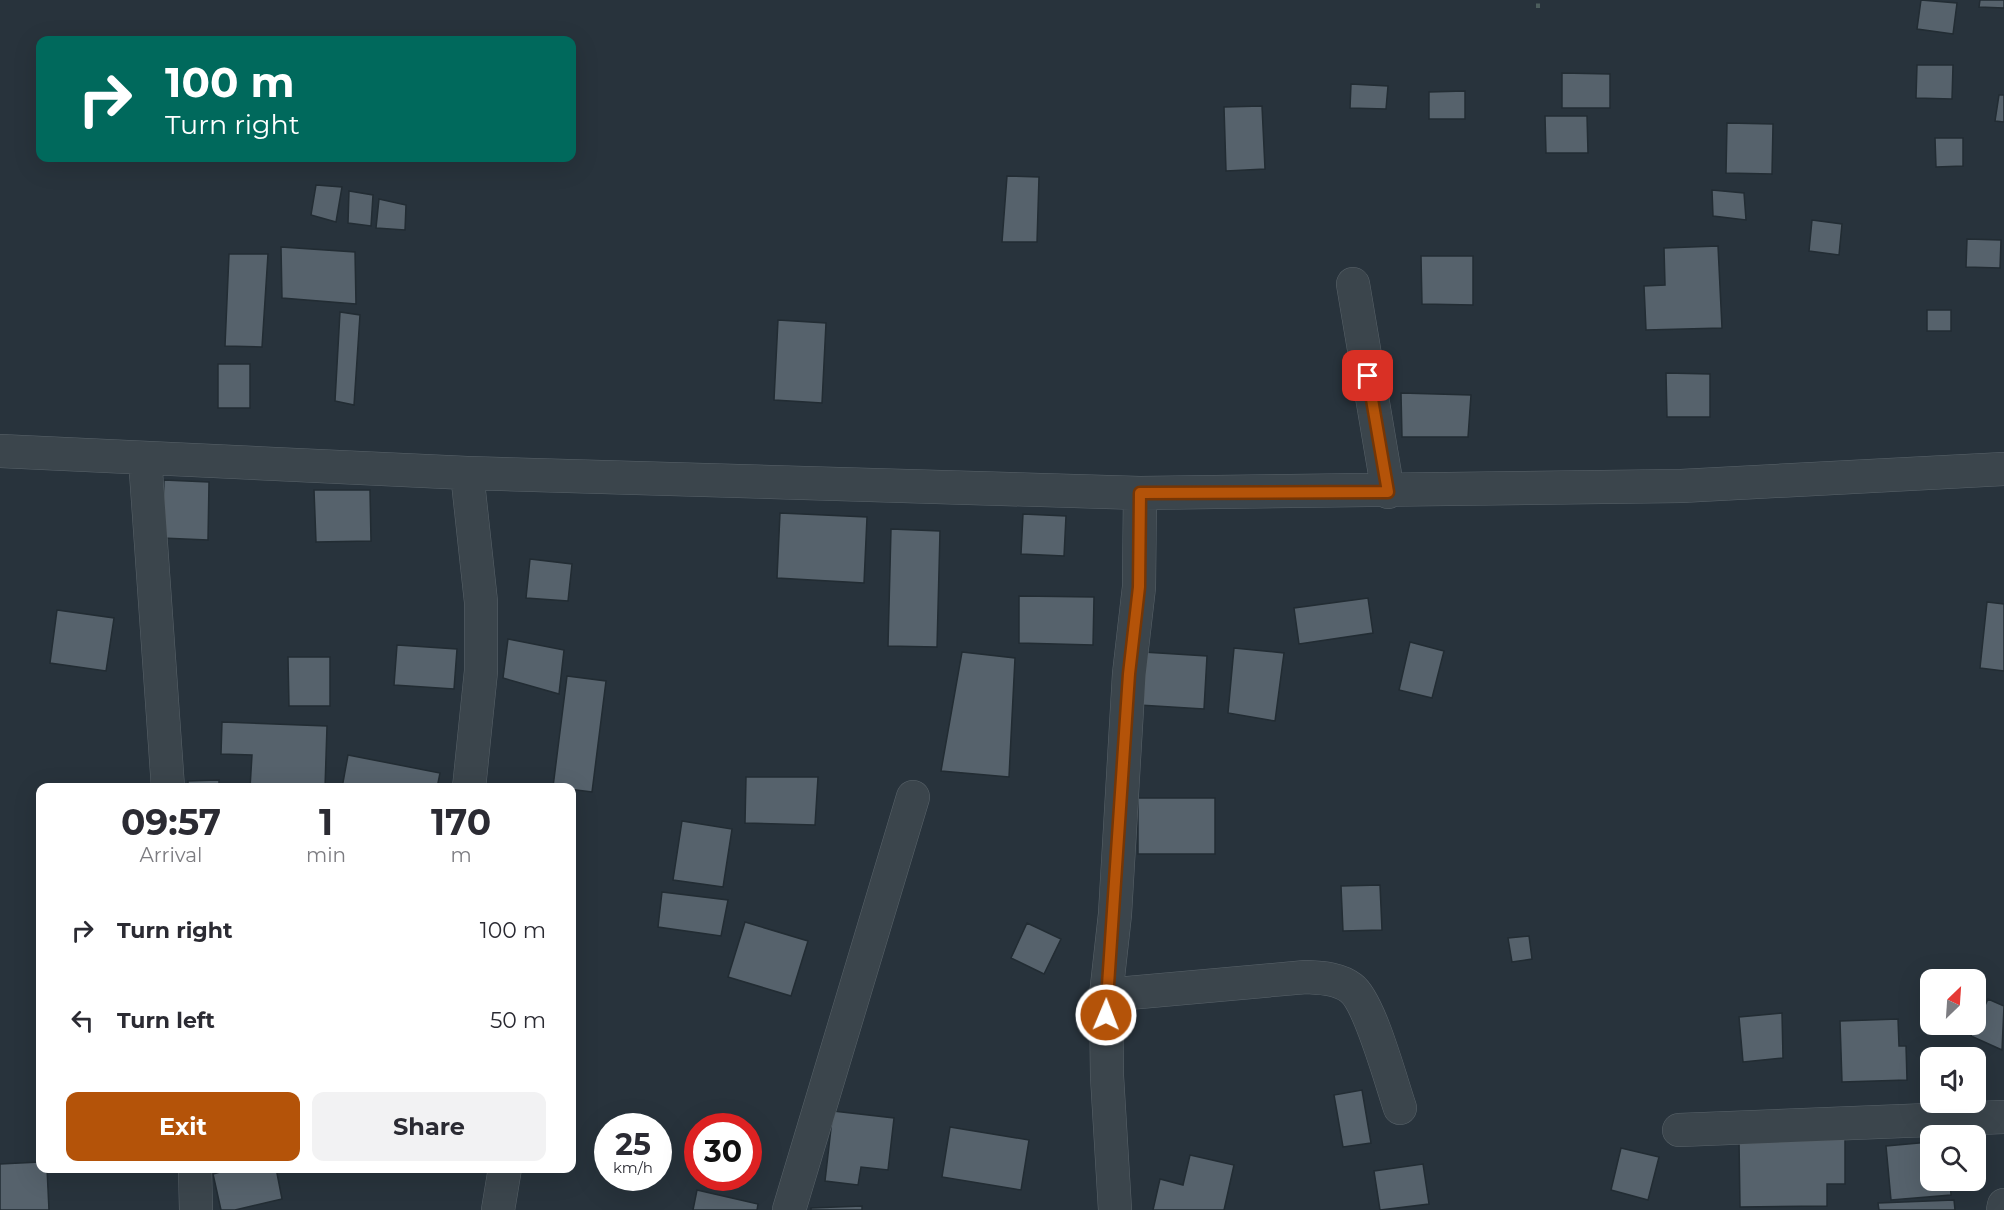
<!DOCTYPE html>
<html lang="en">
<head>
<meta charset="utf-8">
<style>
	body { margin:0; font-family:Montserrat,sans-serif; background:#f2f2f3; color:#2b2b33; height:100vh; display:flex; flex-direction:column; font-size:22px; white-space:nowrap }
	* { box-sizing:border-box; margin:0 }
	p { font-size:20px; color:#7c7c81 }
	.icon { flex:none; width:33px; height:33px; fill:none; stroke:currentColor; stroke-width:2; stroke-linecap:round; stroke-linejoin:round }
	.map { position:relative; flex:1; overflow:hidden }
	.side { position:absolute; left:36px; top:783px; width:540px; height:390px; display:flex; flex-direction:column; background:#fff; border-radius:12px; box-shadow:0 6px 24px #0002 }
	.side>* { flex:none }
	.top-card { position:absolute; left:36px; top:36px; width:540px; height:126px; border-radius:12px; box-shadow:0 6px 24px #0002; background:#00695c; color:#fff; overflow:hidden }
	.needle { width:39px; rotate:25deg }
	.buttons { position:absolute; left:1920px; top:969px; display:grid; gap:12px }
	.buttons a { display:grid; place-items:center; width:66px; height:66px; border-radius:12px; background:#fff; box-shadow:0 6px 24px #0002; font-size:30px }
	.speed { position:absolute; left:594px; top:1113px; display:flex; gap:12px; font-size:30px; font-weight:700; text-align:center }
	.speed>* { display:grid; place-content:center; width:78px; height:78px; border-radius:50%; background:#fff; box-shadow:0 6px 24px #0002; line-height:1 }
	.speed small { font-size:15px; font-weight:400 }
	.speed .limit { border:9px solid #d22; background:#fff; color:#111 }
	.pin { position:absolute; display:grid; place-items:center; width:51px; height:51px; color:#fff; margin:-26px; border-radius:12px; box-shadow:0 3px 9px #0006 }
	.me { position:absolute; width:66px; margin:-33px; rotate:1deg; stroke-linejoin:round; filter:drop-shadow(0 0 4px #0008) }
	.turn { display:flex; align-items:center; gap:21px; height:126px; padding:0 30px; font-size:27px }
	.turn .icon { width:78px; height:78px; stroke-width:2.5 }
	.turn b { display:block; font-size:42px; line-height:51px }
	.eta { display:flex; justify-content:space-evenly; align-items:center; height:102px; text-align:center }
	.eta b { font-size:36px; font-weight:700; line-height:42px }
	.button { display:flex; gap:12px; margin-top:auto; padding:12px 30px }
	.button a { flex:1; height:69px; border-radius:12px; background:#b45309; color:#fff; font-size:24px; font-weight:700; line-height:69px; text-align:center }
	.button a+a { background:#f2f2f3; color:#2b2b33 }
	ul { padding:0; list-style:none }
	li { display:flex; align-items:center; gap:18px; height:90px; padding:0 30px }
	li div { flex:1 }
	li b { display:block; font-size:22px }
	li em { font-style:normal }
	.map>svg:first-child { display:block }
	.building { fill:#56626c; stroke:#222c33; stroke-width:1.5 }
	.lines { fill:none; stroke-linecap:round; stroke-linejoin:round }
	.minor-casing { stroke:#59636a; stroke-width:34 }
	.path { stroke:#4c5e5d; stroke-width:4; stroke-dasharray:4.5 4.5; stroke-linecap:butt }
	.minor { stroke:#3b454c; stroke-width:33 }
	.route-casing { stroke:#753606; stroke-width:15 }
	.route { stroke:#b45309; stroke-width:10 }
</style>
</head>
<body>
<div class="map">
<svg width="2004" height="1210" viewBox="0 0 2004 1210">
	<rect width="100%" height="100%" fill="#28333c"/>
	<path class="building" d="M1921 0 1957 3 1953 34 1917 29Z
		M1980 0H2004V8L1979 7Z
		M1917 65H1953L1952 99 1916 98Z
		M1562 73 1610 74V108H1562Z
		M1351 84 1388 86 1386 109 1350 108Z
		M1465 91V119H1429V92Z
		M1999 95H2004V122L1995 121Z
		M1262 106 1265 169 1226 171 1224 107Z
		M1545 116H1587L1588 153H1546Z
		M1727 123 1773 124 1772 174 1726 173Z
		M1935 138H1963V166L1936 167Z
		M1007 176 1039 177 1037 242H1002Z
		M316 185 342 187 336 222 311 215Z
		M1712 190 1744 193 1746 220 1713 216Z
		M349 191 373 195 371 226 348 223Z
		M379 199 406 205 405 230 376 228Z
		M1812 220 1842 224 1839 255 1809 251Z
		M1967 239 2001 240 2000 268 1966 267Z
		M1718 246 1722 328 1646 330 1644 286 1665 285 1664 248Z
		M281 247 355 252 356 304 282 298Z
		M229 254H268L262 347 225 346Z
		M1421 256H1473V305L1422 304Z
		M1927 310H1951V331H1927Z
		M340 312 360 315 354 405 335 401Z
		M778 320 826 323 822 403 774 400Z
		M218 364H250V408H218Z
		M1666 373 1710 374V417H1667Z
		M1401 393 1471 395 1468 437H1402Z
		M164 480 209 482 208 540 162 538Z
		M314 490H370L371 541 316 542Z
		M780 513 867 517 864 583 777 578Z
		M1023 514 1066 516 1064 556 1021 554Z
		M891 529 940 531 937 647 888 646Z
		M530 559 572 564 568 601 526 598Z
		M1019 596 1094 597 1093 645 1019 643Z
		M1368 598 1373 633 1299 644 1294 608Z
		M1987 602 2004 604V671L1980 668Z
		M57 610 114 618 106 671 50 663Z
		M508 639 564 650 559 694 503 678Z
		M1410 642 1444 651 1432 698 1399 690Z
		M397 645 457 649 454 689 394 685Z
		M1234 648 1284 653 1275 721 1228 713Z
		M962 652 1015 658 1009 777 941 771Z
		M1143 652 1207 656 1204 709 1139 705Z
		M288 657H330V706H289Z
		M567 676 606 681 592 792 553 787Z
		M222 722 327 726 325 788H250L252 755 221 754Z
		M348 755 440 773 437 788H342Z
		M746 777H818L815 825 745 823Z
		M219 780V788H188V781Z
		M1138 798H1215V854H1138Z
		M682 821 732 829 723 887 673 880Z
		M1380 885 1382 930 1343 931 1341 886Z
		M662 892 728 900 721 936 658 927Z
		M745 922 808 941 791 996 728 977Z
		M1027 923 1061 939 1044 974 1011 958Z
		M1529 936 1532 959 1512 962 1508 938Z
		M1988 999 2004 1006 2002 1050 1971 1036Z
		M1782 1013 1783 1058 1743 1062 1739 1017Z
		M1898 1019 1899 1046H1906L1907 1080 1842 1082 1840 1021Z
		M1362 1090 1371 1143 1343 1147 1334 1095Z
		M833 1111 894 1118 888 1170 861 1167 858 1185 825 1181Z
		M950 1127 1029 1140 1021 1190 942 1177Z
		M1845 1137V1184H1827V1206L1740 1207 1739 1140Z
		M1930 1142V1180H1950L1951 1195 1891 1200 1886 1146Z
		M1621 1148 1659 1157 1648 1200 1611 1190Z
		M1190 1155 1234 1165 1224 1210H1153L1160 1179 1183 1185Z
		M40 1162V1168H47L49 1210H0V1164Z
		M1423 1164 1429 1204 1380 1210 1374 1171Z
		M235 1168H276L282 1199 235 1210H221L213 1174Z
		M697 1190 758 1204 757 1210H693Z
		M1954 1200 1955 1210H1879L1878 1203Z
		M862 1206V1210H811V1208Z"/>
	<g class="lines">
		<defs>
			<path id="minor" d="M1353 284 1388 492
				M0 451 467 473 1140 493 1681 486 2004 469
				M145 458 168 788
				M467 473 481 602V671L469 788
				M1106 995 1306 977C1321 978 1338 978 1351 988 1370 1002 1391 1082 1400 1108
				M1679 1130 2004 1117
				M195 1168 196 1210
				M498 1210 505 1168
				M789 1210 913 797
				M1115 1210 1107 1076 1106 995 1115 914 1129 674 1139 587 1140 493
				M2003 1210 2004 1205"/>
		</defs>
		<use href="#minor" class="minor-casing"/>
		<path class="path" d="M1538 8V0"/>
		<use href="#minor" class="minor"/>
	</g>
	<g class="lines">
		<defs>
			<path id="route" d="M1106 1015 1129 674 1139 587 1140 493 1388 492 1368 376"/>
		</defs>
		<use href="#route" class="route-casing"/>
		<use href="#route" class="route"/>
	</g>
</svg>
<div class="buttons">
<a><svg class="needle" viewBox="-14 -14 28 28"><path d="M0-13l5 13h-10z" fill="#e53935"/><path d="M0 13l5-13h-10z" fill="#7c7c81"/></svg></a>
<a><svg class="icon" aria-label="sound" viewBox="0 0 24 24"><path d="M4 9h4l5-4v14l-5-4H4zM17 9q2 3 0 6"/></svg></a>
<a><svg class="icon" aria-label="search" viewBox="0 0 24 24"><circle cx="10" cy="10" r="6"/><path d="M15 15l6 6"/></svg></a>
</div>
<div class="speed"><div>25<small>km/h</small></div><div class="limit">30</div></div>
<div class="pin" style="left:1368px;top:376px;background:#d93025"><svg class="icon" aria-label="arrive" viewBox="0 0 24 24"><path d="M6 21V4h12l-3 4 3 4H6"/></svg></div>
<svg class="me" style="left:1106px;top:1015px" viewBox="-20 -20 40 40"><circle r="17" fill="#b45309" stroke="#fff" stroke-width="3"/><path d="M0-11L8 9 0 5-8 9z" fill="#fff"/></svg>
<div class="top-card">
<div class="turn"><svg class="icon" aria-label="right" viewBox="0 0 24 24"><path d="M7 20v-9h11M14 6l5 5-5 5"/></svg><div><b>100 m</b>Turn right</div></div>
</div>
<section class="side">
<div class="eta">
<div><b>09:57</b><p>Arrival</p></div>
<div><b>1</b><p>min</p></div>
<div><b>170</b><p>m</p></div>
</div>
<ul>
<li><svg class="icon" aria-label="right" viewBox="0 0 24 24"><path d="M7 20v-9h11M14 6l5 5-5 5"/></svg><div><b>Turn right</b></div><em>100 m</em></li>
<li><svg class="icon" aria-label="left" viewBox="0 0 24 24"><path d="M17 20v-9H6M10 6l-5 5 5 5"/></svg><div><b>Turn left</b></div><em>50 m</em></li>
</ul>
<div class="button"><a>Exit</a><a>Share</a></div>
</section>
</div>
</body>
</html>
